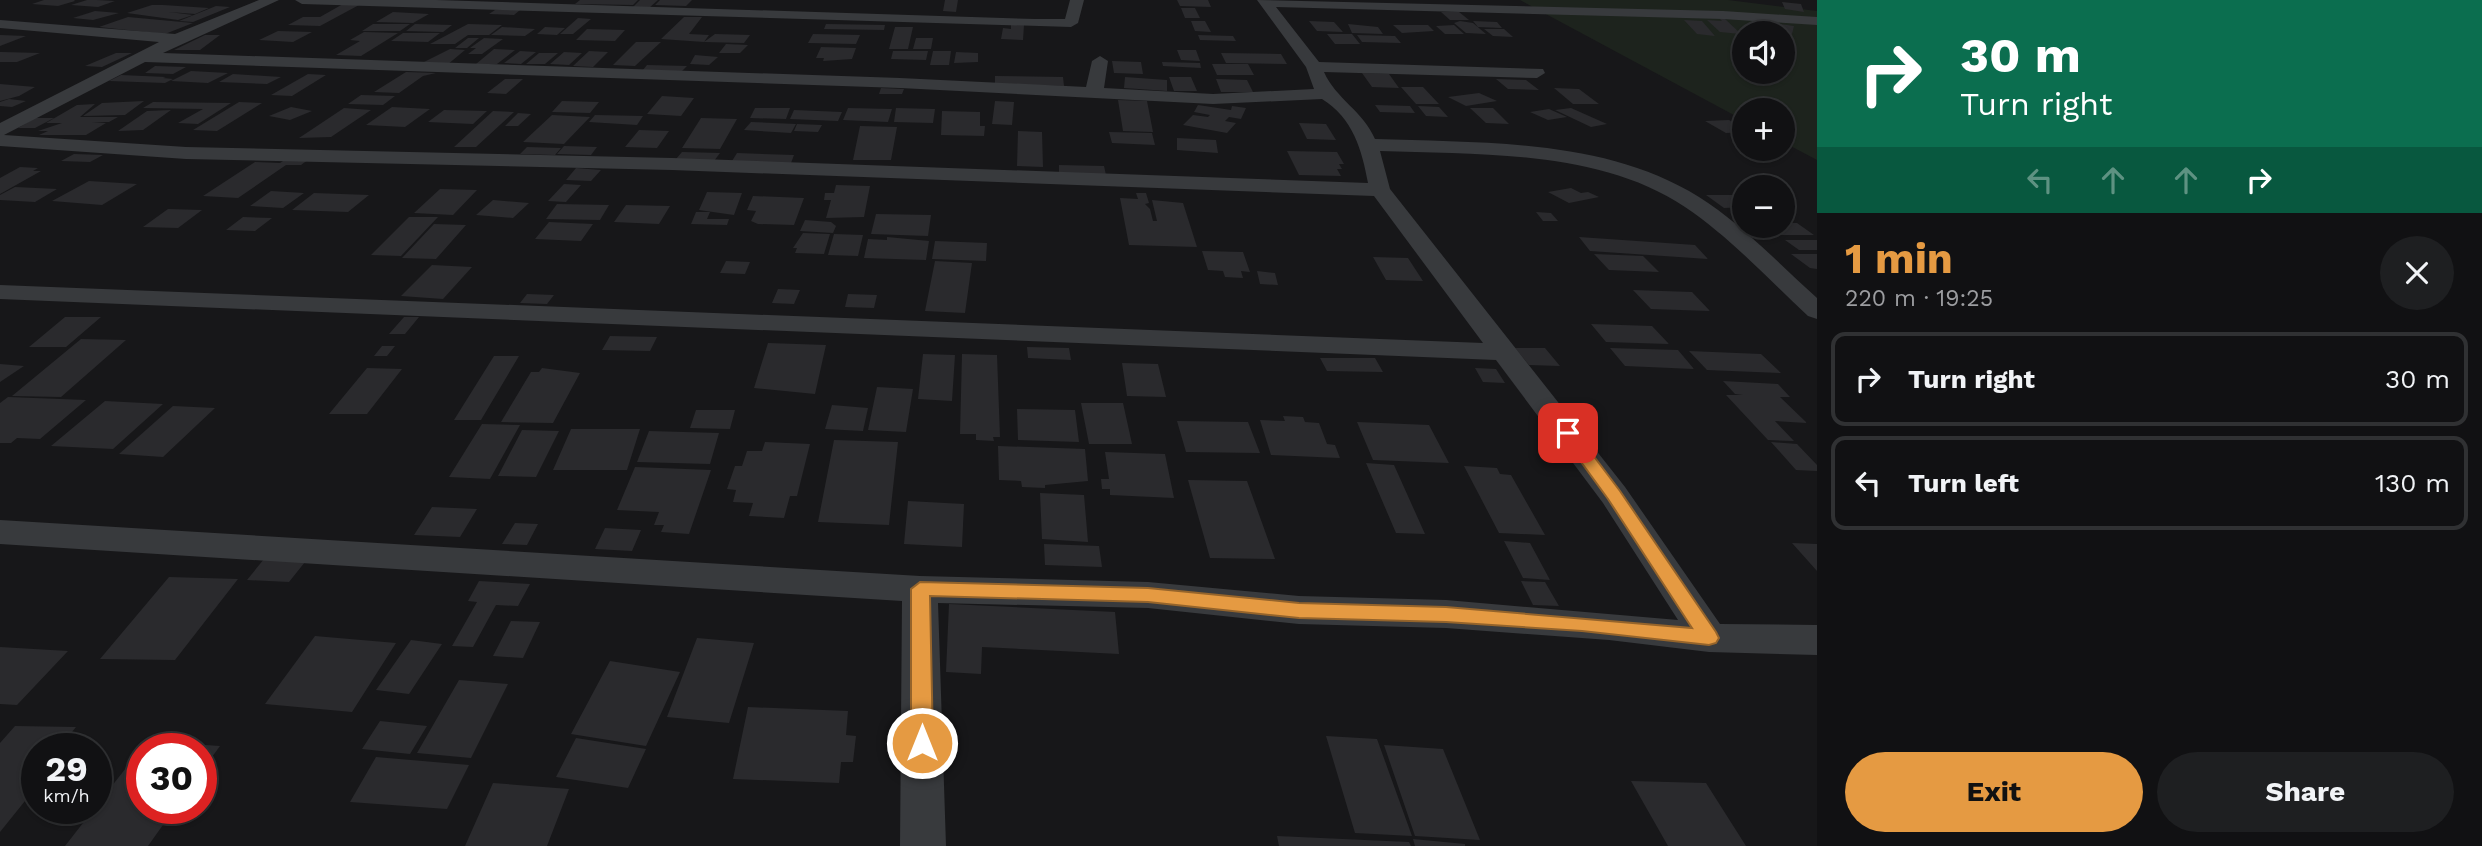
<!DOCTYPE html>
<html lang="en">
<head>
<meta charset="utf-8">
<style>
	body { margin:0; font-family:"Work Sans",sans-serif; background:#1e1f21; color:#f1f3f6; height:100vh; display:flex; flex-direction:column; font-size:26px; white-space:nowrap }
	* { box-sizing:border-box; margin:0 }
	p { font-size:23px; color:#9c9da0 }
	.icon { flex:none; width:38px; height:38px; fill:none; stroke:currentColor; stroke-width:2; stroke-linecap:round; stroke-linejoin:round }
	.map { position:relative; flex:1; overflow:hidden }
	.side { display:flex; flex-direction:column; background:#111113; width:665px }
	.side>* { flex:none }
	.top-card { background:#0b6e4f; color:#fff; overflow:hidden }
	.fabs { position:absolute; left:1732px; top:21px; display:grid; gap:14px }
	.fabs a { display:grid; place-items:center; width:63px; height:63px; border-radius:50%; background:#111113; box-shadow:0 2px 5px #0004,0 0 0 2px #303133; font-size:35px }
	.speed { position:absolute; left:21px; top:733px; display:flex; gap:14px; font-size:35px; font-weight:700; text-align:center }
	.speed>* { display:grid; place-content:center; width:91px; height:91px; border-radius:50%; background:#111113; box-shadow:0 2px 5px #0004,0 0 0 2px #303133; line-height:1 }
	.speed small { font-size:18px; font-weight:400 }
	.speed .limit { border:10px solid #d22; background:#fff; color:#111 }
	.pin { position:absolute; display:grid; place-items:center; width:60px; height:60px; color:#fff; margin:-30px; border-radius:14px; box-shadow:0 4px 10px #0006 }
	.me { position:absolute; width:77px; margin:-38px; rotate:0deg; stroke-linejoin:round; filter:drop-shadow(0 0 5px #0008) }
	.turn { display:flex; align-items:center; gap:24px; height:147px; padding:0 28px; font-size:32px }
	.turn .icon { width:91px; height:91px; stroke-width:2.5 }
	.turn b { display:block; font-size:49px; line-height:60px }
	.lanes { display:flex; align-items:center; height:66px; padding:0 28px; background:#0003; justify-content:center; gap:35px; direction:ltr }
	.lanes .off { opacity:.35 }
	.round { display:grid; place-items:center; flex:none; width:74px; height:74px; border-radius:37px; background:#1e1f21 }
	.summary { display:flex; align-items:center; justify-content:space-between; height:119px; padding:0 28px }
	h1 { font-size:42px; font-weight:700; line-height:52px; color:#e59a42 }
	.action { display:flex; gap:14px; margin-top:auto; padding:14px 28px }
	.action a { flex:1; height:80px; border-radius:42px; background:#e59a42; color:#111; font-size:28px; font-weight:700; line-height:80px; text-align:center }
	.action a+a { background:#1e1f21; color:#f1f3f6 }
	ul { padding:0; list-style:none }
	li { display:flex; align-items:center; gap:21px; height:94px; margin:0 14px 10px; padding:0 14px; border:4px solid #303133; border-radius:14px }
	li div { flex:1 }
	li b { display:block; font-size:26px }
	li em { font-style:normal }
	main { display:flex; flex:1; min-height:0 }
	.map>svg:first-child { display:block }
	.green { fill:#1d231d; fill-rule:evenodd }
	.building { fill:#2a2a2d }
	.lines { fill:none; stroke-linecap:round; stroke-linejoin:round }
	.street { fill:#383a3d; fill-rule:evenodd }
	.route { fill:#e59a42; stroke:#95642b; stroke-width:2 }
</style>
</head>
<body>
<main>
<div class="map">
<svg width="1817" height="846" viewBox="0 0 1817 846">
	<rect width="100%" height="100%" fill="#171719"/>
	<path class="green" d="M1520 0H1728L1817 11V160L1783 142V110H1745V121ZM1745 33H1783V72H1745Z"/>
	<path class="building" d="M44 0H74L75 1 58 6 32 4Z
		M87 0H97L115 1 98 7 71 5Z
		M580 0H638L633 5 575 4Z
		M640 0H658L649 8H632Z
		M660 0H692L686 6 655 5Z
		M945 0H958L956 12 943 11Z
		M1177 0H1208L1211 7 1180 6Z
		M1782 2 1801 4 1804 12 1785 9Z
		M343 4 359 5 320 26 288 25 303 17H320Z
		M152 5H163L209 8 195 14 169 12 193 15 178 20 127 13Z
		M216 6 230 7 193 22 179 21Z
		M1181 8H1195L1200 18H1185Z
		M495 10H520L514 15 489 14Z
		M95 11 119 13 93 20 73 18Z
		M393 12 429 14 413 23 376 22Z
		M1441 12H1459L1469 20H1450Z
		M128 17 193 23 165 34 99 27Z
		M684 17H702L689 34 709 35 704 42 715 34 750 35 744 43 704 42 661 39Z
		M578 18 591 19 573 34H560Z
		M1719 18 1725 19 1741 34 1720 32 1707 20 1722 21Z
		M1684 20 1702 21 1715 36 1697 34Z
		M1191 21H1205L1211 32 1195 31Z
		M1309 21 1334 22 1343 32 1317 31Z
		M1460 21 1473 23 1486 34 1466 33 1454 23Z
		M1473 21 1497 22 1502 28 1478 27Z
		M1760 21 1794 26 1792 34 1757 28Z
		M373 24H410L400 31H362Z
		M415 24 452 25 443 32 406 31Z
		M468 24 502 25 489 35H468L455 44H430Z
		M826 24 885 25 884 30 824 29Z
		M1348 24 1378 27 1383 34 1352 33Z
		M1011 25H1024L1023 40 1001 39 1003 28 1011 29Z
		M1393 25H1428L1434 31 1402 33Z
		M1454 25 1464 34H1445L1436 26Z
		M502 27 535 29 525 36 491 35Z
		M545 27 565 28 557 35 537 34Z
		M895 27H913L908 49H889Z
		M587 29 625 30 615 41 576 40Z
		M1484 29H1504L1513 37 1493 36Z
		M278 31 312 32 293 42 259 40Z
		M364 32 398 33 361 56 336 55 360 41 350 40Z
		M403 33H440L428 42 391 41Z
		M813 34 860 35 856 44 808 43Z
		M1327 34H1352L1360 44H1335Z
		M0 35 26 36 0 46Z
		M205 35H220L200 50H174Z
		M1198 35 1233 36 1236 41 1200 40Z
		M1357 35 1395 36 1401 43 1362 42Z
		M468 38H479L467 48H455Z
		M484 38 503 39 482 54H468L476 48H470Z
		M916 38H933L931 49H913Z
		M636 42H661L635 66 613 65Z
		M726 44 748 45 740 53H719Z
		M821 47 856 48 852 59 823 61 824 58H816Z
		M450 49 465 50 447 65 420 64Z
		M494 49 515 50 497 64H476Z
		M1177 50H1196L1200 61 1181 60Z
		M520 51 536 52 521 64 504 63Z
		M589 51 608 52 593 67 573 66Z
		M893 51H928L926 60 891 59Z
		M933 51H951L949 65H930Z
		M0 52H2L40 53 17 62H0Z
		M564 52 582 53 569 65 550 64Z
		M956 52 978 53V62L954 63Z
		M116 53H132L102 67 85 66Z
		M539 53H558L545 64H526Z
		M1221 53 1281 54 1287 64 1226 63Z
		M695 55 718 57 709 65 690 64Z
		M1112 61 1141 62 1143 74 1114 73Z
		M1162 62 1200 63 1201 68 1163 66Z
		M1212 64H1248L1254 75H1217Z
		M647 65 687 66 682 71H642Z
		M155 66 186 67 173 74 145 73Z
		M191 71 228 73 208 83 171 81Z
		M406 72 436 73 423 76 399 93 374 92Z
		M1362 73 1389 74 1399 88 1372 87Z
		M233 74 281 77 267 84 219 82Z
		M308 74 326 75 292 96 271 95Z
		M121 75 166 77 163 78 173 79 165 83 109 81Z
		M995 76 1063 77 1064 86 995 84Z
		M1125 77 1167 80V91L1124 88Z
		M1169 77H1191L1197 91H1174Z
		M505 79H523L506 94 487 93Z
		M1216 79 1247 80 1253 92H1221Z
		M1496 79 1526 80 1539 90 1508 89Z
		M0 84 35 87 19 96 0 101Z
		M1401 87H1423L1439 104H1416Z
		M881 88 904 89 902 94H879Z
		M1554 88 1579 89 1599 104H1573Z
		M1479 93 1497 101 1466 106 1448 97Z
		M361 95 395 96 383 105 348 104Z
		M662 96 694 98 681 116 647 114Z
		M9 99 26 101 12 107 0 106V102Z
		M1118 100 1147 101 1153 132 1123 131Z
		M144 101 125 115 83 116 102 103Z
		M562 101 599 102 590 113 552 112Z
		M995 101 1014 102 1012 125 992 124Z
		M153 102 231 103 198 124 178 123 203 109 143 108Z
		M239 102 262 103 217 131 193 130Z
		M95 104 80 117H118L109 122H92L106 123 86 135H39L48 131H38L62 123H46L77 105Z
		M1198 105 1231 110 1232 106 1246 108 1241 119 1229 117 1225 121 1236 123 1227 133 1183 125 1193 115 1208 117 1210 115 1194 112Z
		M1375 105 1410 106 1415 113 1380 112Z
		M1418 106 1439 107 1448 117 1426 116Z
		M291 107 312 111 290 120 269 116Z
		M392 107 430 109 405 127 366 125Z
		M344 108 371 110 331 137 299 138Z
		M755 108H790L786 119 750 118Z
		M848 108 892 109 888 122 843 120Z
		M896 108 935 109 933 123 894 122Z
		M1470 108H1493L1509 124 1486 123Z
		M1571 108 1607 124 1591 127 1555 110Z
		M1549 109 1567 117 1548 120 1530 112Z
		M171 110 143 130 118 131 147 111Z
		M444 110 487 111 473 124 428 122Z
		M794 110 842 112 838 121 790 119Z
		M493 111 514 112 476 147H454Z
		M942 111 980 112V126H985L984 136 941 135Z
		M518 113 531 114 518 126H505Z
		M552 115 590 117 564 144 523 142Z
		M595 115 643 116 637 125 589 122Z
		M35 118H54L35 128H18Z
		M701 118 737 119 720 149 682 148Z
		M1729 120 1745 129V132L1726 133 1705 121Z
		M751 122 796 124 791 133 744 130Z
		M1299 123 1326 124 1336 140 1307 139Z
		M797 124 822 125 818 132 794 131Z
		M860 126 897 127 891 160H853Z
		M639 130 669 131 657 148 625 147Z
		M1018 131 1042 132 1043 167 1017 166Z
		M1109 132 1152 133 1155 145 1112 143Z
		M1177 138 1216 140 1218 153 1177 150Z
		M564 146 597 147 591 155 557 154Z
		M527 147 561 148 555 155 520 154Z
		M1287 151 1337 152 1344 164H1339L1342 169H1337L1341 176 1299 175Z
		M682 152 720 153 714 161 676 159Z
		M737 153 794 155 791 163 732 161Z
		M74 154 103 155 90 162 61 161Z
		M286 159H309L301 165H286L238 198 203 196 255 162 280 163Z
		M1059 165 1104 166 1106 175 1059 174Z
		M20 167 38 168 33 171H41L0 194V178Z
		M576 168 601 170 591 181 566 180Z
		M89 181 137 184 102 205 52 201Z
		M564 184 581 185 566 202 548 201Z
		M836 185 870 186 864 217 826 218 831 200H824L825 193H834Z
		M15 187 57 189 35 202 0 200V195Z
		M1571 188 1581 193 1588 192 1599 197 1569 203 1548 192Z
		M440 189 477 190 453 215 414 213Z
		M271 191 304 193 283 208 250 206Z
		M707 192 742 193 734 215 699 210Z
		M314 193 369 195 348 212 292 210Z
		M1136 193H1146L1149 203 1145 204 1150 209 1153 221H1157L1152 200 1183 203 1197 247 1129 245 1120 198 1138 199Z
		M1706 195H1745V207L1724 208Z
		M753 196 804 198 794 225 758 224 751 221 756 211 747 210Z
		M493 200 529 203 513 218 476 215Z
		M557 204 609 205 600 220 546 219Z
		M626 205 670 206 659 224 614 222Z
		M168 209 202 210 178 228 143 227Z
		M696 212H710L707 219H729L727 225 691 224Z
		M1536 212 1551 213 1558 221H1543Z
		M876 214 931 215 928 236 871 234Z
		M243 217 272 218 255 231 226 230Z
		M409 217H438L401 256 371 255Z
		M805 220 831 222 836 226 833 233 800 231Z
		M549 222 593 224 581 241 535 239Z
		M1783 223H1797L1814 235H1762L1751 226H1783Z
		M434 224 466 225 436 259 402 258Z
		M803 233 830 234 824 254 795 253 797 248H793Z
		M834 234 863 235 858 256 828 255Z
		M887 237 929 241 926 260 864 258 868 239 887 240Z
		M1579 237 1695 245 1708 259 1590 251Z
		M1785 240H1817V250H1799Z
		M935 241 987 243 986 261 932 259Z
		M1202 251 1243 252 1250 272 1241 271 1243 278 1225 277 1223 271 1208 270Z
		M1594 254 1643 256 1659 272 1609 270Z
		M1791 254H1817V269L1810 268Z
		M1373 257 1408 258 1423 281 1386 280Z
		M726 261 750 262 745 274 720 273Z
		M935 261 972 263 965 313 925 311Z
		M432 265 472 267 443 299 401 296Z
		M1257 271 1275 273 1278 285 1260 284Z
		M778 289 800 290 794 304 772 303Z
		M1633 290 1692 292 1710 311 1651 309Z
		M527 294 554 295 547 304 520 303Z
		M848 294 877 295 874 308 845 307Z
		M65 317H101L66 347H29Z
		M404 317H419L405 334H389Z
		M1591 324 1652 326 1669 344 1606 342Z
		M610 336 657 337 650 351 602 350Z
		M81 339 126 340 61 397 12 396Z
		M768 343 826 345 815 394 754 388Z
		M382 346H395L387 356H374Z
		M1027 347 1069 348 1071 360 1028 358Z
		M1515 348H1545L1560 366 1529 365Z
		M1610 348 1678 350 1694 369 1625 366Z
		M1689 351 1761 354 1781 373 1707 370Z
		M923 354 955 355 952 401 918 399Z
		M962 354 997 355 1000 437H993L994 441 976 440V434H960Z
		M494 356H519L481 420H454Z
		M1320 358H1375L1383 372 1327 371Z
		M1122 363 1158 364 1166 397 1127 396Z
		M0 364 24 366 0 382Z
		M367 368 402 369 367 414H329Z
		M542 368 580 373 553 423 501 422 531 372H539Z
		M1475 368 1496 369 1505 383 1483 382Z
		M1723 381 1778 384 1790 397H1780L1807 423 1775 421 1794 441 1768 440 1726 395H1743L1735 394Z
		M877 387 913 389 906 432 868 430Z
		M8 397 86 400 40 439 17 438 11 443H0V403Z
		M105 401 163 404 113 449 51 446Z
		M1081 403H1123L1132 444H1089Z
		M832 405 868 408 863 431 825 429Z
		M173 406 215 408 163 457 119 454Z
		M1017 409 1075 410 1079 442 1018 440Z
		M696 410H735L730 429 690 428Z
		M1283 416 1303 417 1305 422 1319 423 1327 444 1335 445 1340 458 1271 455 1260 420 1285 421Z
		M1177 421 1248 422 1260 453 1186 452Z
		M1357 422 1429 425 1449 463 1373 460Z
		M482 424 520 425 490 479 449 477Z
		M571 429H640L627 470H553Z
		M522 430 559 431 536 477 498 476Z
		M649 431 719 433 710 464 637 462Z
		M834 440 898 442 889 525 818 522Z
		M765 442 810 444 797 496H790L784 518 749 516 753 503 733 502 736 490 727 489 735 466H742L747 451H762Z
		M1771 442 1797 444 1817 465V471L1796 470Z
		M998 446 1085 449 1088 481 1045 485V488L1022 487 1021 481 999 480Z
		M1105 452 1165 454 1174 498 1110 495V489H1102L1101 479H1109Z
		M1366 463 1394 465 1425 534 1396 533Z
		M1464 466 1497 468 1500 474 1511 475 1545 535 1499 533Z
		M635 467 711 470 689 534 661 532 664 525H654L659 512 617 510Z
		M1188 480 1247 481 1275 559 1210 558Z
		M1040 493 1084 495 1088 542 1042 539Z
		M908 501 964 504 962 547 904 544Z
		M432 507 477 509 460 537 414 535Z
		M515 523 538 524 527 545 502 544Z
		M605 528 641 530 632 551 595 549Z
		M1504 541 1530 543 1550 580 1523 578Z
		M1792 543 1817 544V571Z
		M1044 544 1099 546 1102 567 1045 565Z
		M264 559 305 562 289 582 247 580Z
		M169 577 238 579 175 660 100 659Z
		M479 581 530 584 518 606 496 605 473 647 452 646 477 602 468 601Z
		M1521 581 1545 582 1559 606 1533 605Z
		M949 604 1115 612 1119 654 982 647 981 674 946 672Z
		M511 621 540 622 523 658 493 656Z
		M315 636 396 643 352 712 265 704Z
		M697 638 754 643 729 723 667 717Z
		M411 640 442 644 409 694 376 690Z
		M0 647 68 651 17 705 0 704Z
		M610 661 680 672 646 746 571 734Z
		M459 680 508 684 471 758 417 753Z
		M748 707 848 711 846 735 856 736 853 762H841L839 783 733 779Z
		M380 721 427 726 410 754 362 749Z
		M15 726 76 727 58 749H37V776L25 791H33L0 832V743Z
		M1326 736 1377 739 1412 836 1355 833Z
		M576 738 646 749 628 788 556 777Z
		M147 741 220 746 201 772V749H142V808H175L148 846H65Z
		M1384 745 1443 749 1480 840 1415 836Z
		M376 757 469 765 447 809 350 802Z
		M1631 781 1706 783 1746 846H1668Z
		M493 783 569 789 547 846H465Z
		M1277 836 1409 842 1411 846H1279Z
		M1413 839 1465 844V846H1415Z"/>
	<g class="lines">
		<path class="street" d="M259 0H279L163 53 900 78 1086 87 1092 61 1100 56 1108 61 1104 88 1213 94 1314 89 1306 67 1257 0 1723 11 1817 17V25L1723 19 1276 7 1319 62 1543 69 1545 73 1537 78 1324 72C1336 99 1363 111 1375 139 1481 143 1605 138 1699 197 1743 225 1778 263 1817 298V319L1808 316C1768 279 1731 238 1685 207 1598 149 1480 155 1380 151L1390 189 1625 487 1720 624 1817 625V655L1709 652 1609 640 1446 628 1299 624 1148 608 938 603 946 846H900L902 601 0 544V520L920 576 1148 582 1299 596 1446 600 1678 620 1603 503 1496 360 0 299V285L1483 343 1374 196 672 170 186 159 0 146V123L159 42 0 28V20L175 34ZM145 62 900 88 1213 104 1322 99C1353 118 1362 150 1368 183L672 158 186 147 4 135Z
			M295 0H436L1035 19H1065L1070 0H1084L1078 23 1071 27 302 4Z"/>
	</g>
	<path class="route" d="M1568 429 1574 430 1620 491 1716 632 1719 638 1716 643 1709 645 1582 631 1446 622 1299 618 1148 602 930 596 933 743 930 750 922 753 914 750 911 743V589L920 582 1148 588 1299 603 1446 607 1692 628 1608 499 1560 433Z"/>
</svg>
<div class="fabs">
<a><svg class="icon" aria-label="sound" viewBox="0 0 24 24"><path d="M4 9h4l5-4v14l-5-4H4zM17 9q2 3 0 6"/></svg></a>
<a>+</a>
<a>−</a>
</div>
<div class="speed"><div>29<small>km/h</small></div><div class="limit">30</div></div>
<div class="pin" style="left:1568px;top:433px;background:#d93025"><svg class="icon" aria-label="arrive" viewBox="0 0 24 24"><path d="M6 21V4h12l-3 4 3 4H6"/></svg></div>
<svg class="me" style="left:922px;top:743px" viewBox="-20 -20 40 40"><circle r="17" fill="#e59a42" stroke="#fff" stroke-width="3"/><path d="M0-11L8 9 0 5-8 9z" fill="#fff"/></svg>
</div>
<section class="side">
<div class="top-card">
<div class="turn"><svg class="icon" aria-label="right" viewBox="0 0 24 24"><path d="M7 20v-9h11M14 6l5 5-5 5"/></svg><div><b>30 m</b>Turn right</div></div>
<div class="lanes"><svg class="icon off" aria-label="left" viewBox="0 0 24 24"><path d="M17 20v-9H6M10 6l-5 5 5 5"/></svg><svg class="icon off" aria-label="ahead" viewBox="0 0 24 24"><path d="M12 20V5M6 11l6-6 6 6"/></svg><svg class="icon off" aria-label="ahead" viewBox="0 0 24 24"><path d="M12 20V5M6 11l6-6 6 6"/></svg><svg class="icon" aria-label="right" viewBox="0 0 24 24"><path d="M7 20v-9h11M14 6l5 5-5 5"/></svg></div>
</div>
<div class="summary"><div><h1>1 min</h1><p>220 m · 19:25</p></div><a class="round"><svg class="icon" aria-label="close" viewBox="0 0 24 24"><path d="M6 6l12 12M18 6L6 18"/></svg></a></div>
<ul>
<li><svg class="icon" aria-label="right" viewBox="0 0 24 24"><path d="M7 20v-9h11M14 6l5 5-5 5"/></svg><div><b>Turn right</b></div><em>30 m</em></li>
<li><svg class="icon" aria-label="left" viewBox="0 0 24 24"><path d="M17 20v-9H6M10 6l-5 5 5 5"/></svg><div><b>Turn left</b></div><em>130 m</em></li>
</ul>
<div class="action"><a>Exit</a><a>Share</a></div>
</section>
</main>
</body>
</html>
